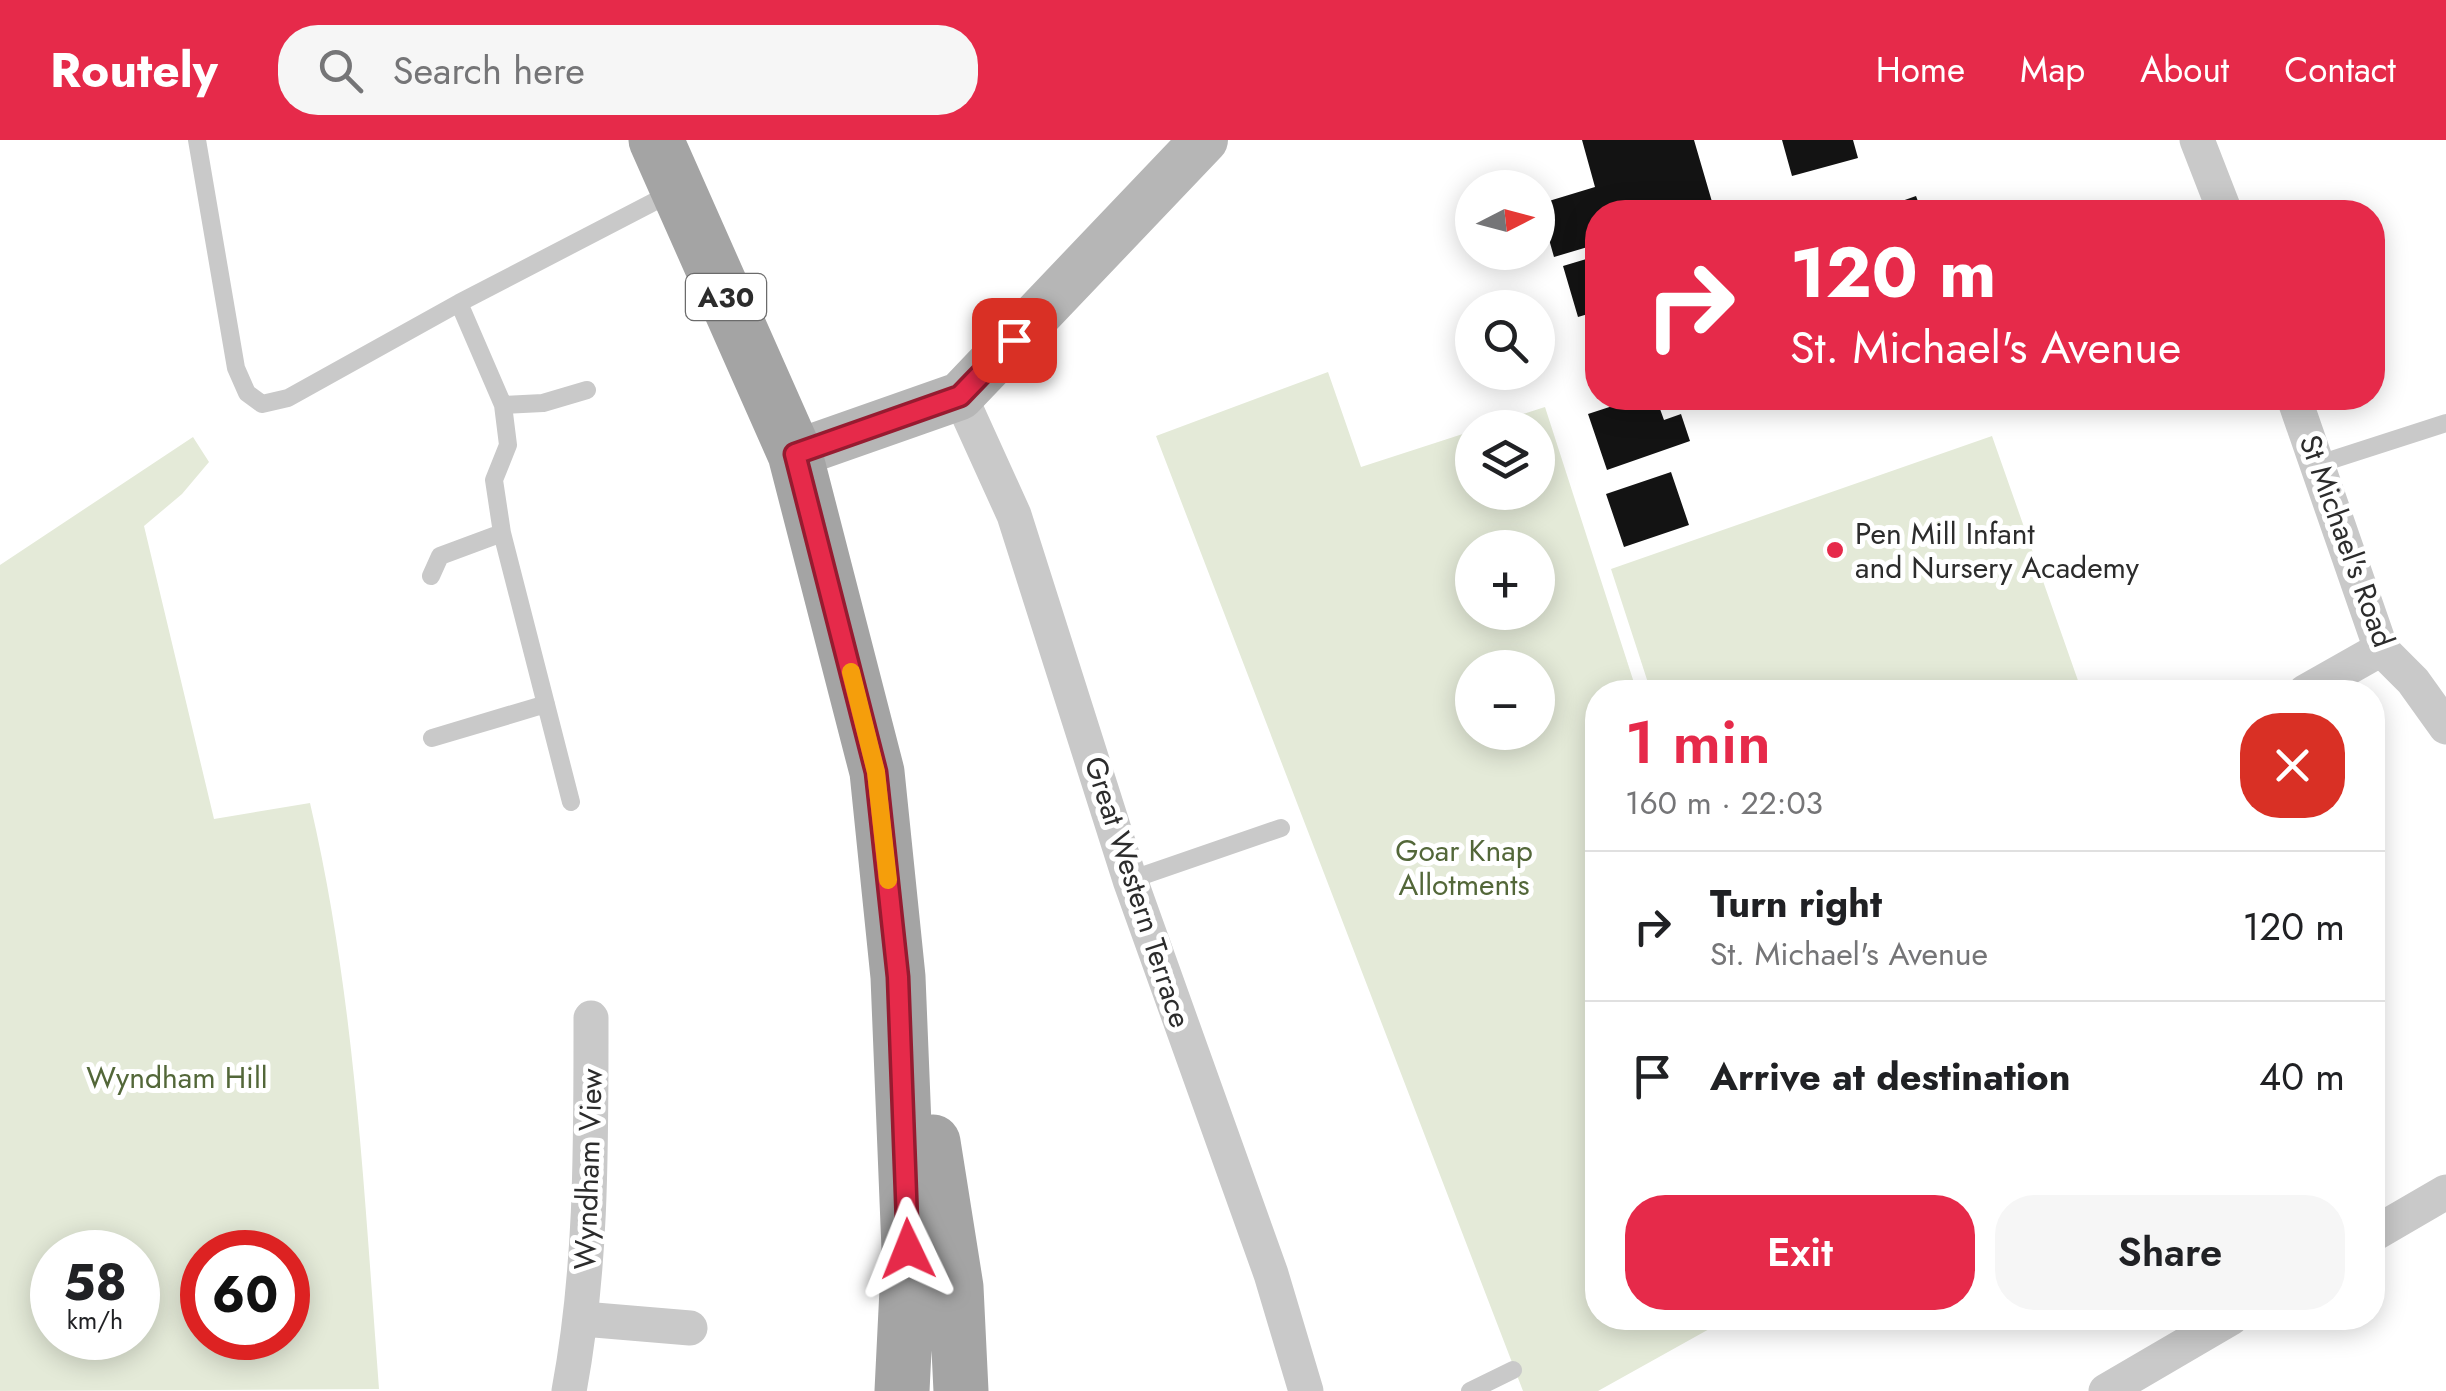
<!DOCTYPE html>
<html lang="en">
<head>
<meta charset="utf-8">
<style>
	body { margin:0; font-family:Jost,sans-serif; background:#f6f6f6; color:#202124; height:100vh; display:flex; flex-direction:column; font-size:38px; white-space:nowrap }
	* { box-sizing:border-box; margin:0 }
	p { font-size:32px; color:#757577 }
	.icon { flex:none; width:55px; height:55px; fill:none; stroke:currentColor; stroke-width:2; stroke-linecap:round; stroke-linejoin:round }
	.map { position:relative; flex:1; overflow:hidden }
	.sheet { position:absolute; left:1585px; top:540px; width:800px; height:650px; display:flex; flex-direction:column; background:#fff; border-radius:40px; box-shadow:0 5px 25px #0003 }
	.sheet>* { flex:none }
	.banner { position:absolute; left:1585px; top:60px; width:800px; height:210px; border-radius:40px; box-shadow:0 5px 25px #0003; background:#e62a4a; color:#fff; overflow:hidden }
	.needle { width:65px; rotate:84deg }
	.buttons { position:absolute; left:1455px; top:30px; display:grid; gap:20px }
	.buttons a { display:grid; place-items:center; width:100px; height:100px; border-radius:50%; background:#fff; box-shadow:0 5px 25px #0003; font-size:50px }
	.speed { position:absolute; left:30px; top:1090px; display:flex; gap:20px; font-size:50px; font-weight:700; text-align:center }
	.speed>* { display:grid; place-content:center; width:130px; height:130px; border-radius:50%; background:#fff; box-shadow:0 5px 25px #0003; line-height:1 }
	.speed small { font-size:25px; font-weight:400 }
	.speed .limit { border:15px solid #d22; background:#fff; color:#111 }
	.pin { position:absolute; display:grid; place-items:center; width:85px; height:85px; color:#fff; margin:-42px; border-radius:20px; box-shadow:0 5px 15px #0006 }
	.me { position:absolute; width:110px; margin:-55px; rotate:358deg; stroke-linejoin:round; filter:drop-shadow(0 0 8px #0008) }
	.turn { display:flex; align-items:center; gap:35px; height:210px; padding:0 40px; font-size:45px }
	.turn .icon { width:130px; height:130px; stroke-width:2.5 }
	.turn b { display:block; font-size:70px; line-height:85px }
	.round { display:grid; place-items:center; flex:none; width:105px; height:105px; border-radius:40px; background:#f6f6f6 }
	.summary { display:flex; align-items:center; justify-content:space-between; height:170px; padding:0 40px }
	h1 { font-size:60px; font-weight:600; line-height:75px; color:#e62a4a }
	.button { display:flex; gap:20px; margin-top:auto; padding:20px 40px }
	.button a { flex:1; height:115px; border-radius:40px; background:#e62a4a; color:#fff; font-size:40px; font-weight:600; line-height:115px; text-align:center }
	.button a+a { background:#f6f6f6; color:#202124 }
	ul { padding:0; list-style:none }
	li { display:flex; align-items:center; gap:30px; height:150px; padding:0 40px; border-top:2px solid #e0e0e0 }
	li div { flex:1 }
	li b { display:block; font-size:38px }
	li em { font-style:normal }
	header { display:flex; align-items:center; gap:60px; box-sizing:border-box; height:140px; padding:0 50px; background:#e62a4a; color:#fff }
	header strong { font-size:48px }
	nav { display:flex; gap:55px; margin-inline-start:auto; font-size:35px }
	.search { width:700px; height:90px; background:#f6f6f6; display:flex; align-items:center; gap:25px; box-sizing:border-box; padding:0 35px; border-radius:40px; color:#757577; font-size:38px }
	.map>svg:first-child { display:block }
	.green { fill:#e4ead8; fill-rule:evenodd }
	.building { fill:#131313 }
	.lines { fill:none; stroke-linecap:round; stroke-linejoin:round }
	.lane { stroke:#c9c9c9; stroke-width:18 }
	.street { stroke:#c9c9c9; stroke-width:35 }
	.secondary { stroke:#b6b6b6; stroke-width:48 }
	.primary { stroke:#a4a4a4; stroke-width:55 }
	.route-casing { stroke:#961b30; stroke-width:25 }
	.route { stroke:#e62a4a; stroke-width:18 }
	.slow { stroke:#f59e0b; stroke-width:18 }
	.poi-dot { fill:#e62a4a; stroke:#fff; stroke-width:4 }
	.labels { text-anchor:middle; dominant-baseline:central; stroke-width:10; stroke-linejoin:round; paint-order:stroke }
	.shield { fill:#fff; stroke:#6b6b6b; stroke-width:2.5 }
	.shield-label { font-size:28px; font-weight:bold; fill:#2c2c2c }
	.poi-label { font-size:30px; fill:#2c2c2c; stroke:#fff; text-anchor:start }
	.street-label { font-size:30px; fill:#2c2c2c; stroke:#fff }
	.park-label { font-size:30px; fill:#536739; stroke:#fff }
</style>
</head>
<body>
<header>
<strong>Routely</strong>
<div class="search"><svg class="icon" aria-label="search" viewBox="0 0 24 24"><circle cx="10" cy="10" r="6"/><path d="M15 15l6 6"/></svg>Search here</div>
<nav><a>Home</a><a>Map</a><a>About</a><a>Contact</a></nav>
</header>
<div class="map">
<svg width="2446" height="1251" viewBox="0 0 2446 1251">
	<rect width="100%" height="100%" fill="#fff"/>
	<path class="green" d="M1328 232 1361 327 1472 291V352H1538V288L1482 287 1545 267 1637 552H1598V1178H1729L1598 1251H1523L1156 296ZM1472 408H1538V472H1472ZM1472 528H1538V592H1472Z
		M1992 296 2082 552H1651L1611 429Z
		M193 297 209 322 182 354 144 386 214 679 310 663C355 855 364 1053 379 1249L0 1251V425ZM52 1112H138V1198H52ZM202 1112H288V1198H202Z"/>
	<path class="building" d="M1582 0H1694L1715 72H1598V171L1578 177 1563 126 1593 117 1591 106 1554 117 1539 64 1595 47Z
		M1782 0H1853L1858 18 1792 36Z
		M1916 56 1922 72H1871Z
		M1637 258H1656L1664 280 1681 274 1690 301 1607 330 1588 274Z
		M1671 332 1689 385 1624 407 1606 354Z"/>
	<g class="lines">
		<path class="lane" d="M197 0 236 228 247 253 262 264 288 258 459 163 671 53
			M459 163 503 265 508 305 494 340 502 393 571 662
			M503 265 543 263 587 250
			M2319 324 2446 283
			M431 436 440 416 502 393
			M432 598 546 564
			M1130 740 1281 688
			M1470 1251 1513 1230"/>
		<path class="street" d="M2197 0 2225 72
			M960 256 1014 375 1130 740 1271 1134 1306 1251
			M2294 258 2381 509 2413 541 2446 587
			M2305 552 2381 509
			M2372 1095 2446 1052
			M583 1179 690 1188
			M569 1251C592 1128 591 1004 591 878
			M2106 1251 2231 1178"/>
		<path class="secondary" d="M795 314 960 256 1204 0"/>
		<path class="primary" d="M656 0 795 314 877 632 898 837 909 1109 902 1251
			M933 1002 956 1147 961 1251"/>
	</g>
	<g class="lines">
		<defs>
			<path id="route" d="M908 1109 898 837 876 632 795 314 960 256 1014 200"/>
		</defs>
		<use href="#route" class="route-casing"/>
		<use href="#route" class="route"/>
		<path class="slow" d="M851 532 876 632 888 740"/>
	</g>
	<circle class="poi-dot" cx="1835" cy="410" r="10"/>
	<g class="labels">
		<rect class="shield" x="686" y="134" width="80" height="46" rx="8"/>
		<g class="shield-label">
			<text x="726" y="157">A30</text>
		</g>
		<g class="poi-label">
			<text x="1855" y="393">Pen Mill Infant<tspan x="1855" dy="34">and Nursery Academy</tspan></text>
		</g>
		<g class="street-label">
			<text transform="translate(2347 401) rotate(70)">St Michael's Road</text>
			<text transform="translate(1138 752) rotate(72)">Great Western Terrace</text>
			<text transform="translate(588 1029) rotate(-88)">Wyndham View</text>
		</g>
		<g class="park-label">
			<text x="1464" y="710">Goar Knap<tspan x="1464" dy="34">Allotments</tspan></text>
			<text x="177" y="937">Wyndham Hill</text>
		</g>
	</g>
</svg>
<div class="buttons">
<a><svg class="needle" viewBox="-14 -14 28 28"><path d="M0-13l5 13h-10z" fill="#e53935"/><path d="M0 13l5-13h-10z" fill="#757577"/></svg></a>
<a><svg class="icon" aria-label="search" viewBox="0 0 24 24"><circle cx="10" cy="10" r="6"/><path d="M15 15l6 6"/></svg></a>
<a><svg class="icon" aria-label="layers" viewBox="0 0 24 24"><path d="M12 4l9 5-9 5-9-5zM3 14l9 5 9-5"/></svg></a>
<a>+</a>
<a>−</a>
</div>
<div class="speed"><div>58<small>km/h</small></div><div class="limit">60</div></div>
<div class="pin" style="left:1014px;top:200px;background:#d93025"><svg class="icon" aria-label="arrive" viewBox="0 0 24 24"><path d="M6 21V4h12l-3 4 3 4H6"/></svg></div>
<svg class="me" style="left:908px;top:1109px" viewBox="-20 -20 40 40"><path d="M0-17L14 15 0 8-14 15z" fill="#e62a4a" stroke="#fff" stroke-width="4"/></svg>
<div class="banner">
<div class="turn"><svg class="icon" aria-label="right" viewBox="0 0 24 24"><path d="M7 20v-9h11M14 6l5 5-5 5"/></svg><div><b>120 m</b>St. Michael's Avenue</div></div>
</div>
<section class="sheet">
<div class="summary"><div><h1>1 min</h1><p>160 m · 22:03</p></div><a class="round" style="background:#d93025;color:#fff"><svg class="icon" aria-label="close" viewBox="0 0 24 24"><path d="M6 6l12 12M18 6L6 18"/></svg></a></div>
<ul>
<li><svg class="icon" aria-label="right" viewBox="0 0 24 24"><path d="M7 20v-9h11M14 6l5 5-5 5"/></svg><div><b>Turn right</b><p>St. Michael's Avenue</p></div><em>120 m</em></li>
<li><svg class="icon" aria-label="arrive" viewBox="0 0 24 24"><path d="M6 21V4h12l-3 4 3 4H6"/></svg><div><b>Arrive at destination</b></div><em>40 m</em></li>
</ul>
<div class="button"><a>Exit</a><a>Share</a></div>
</section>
</div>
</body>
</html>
